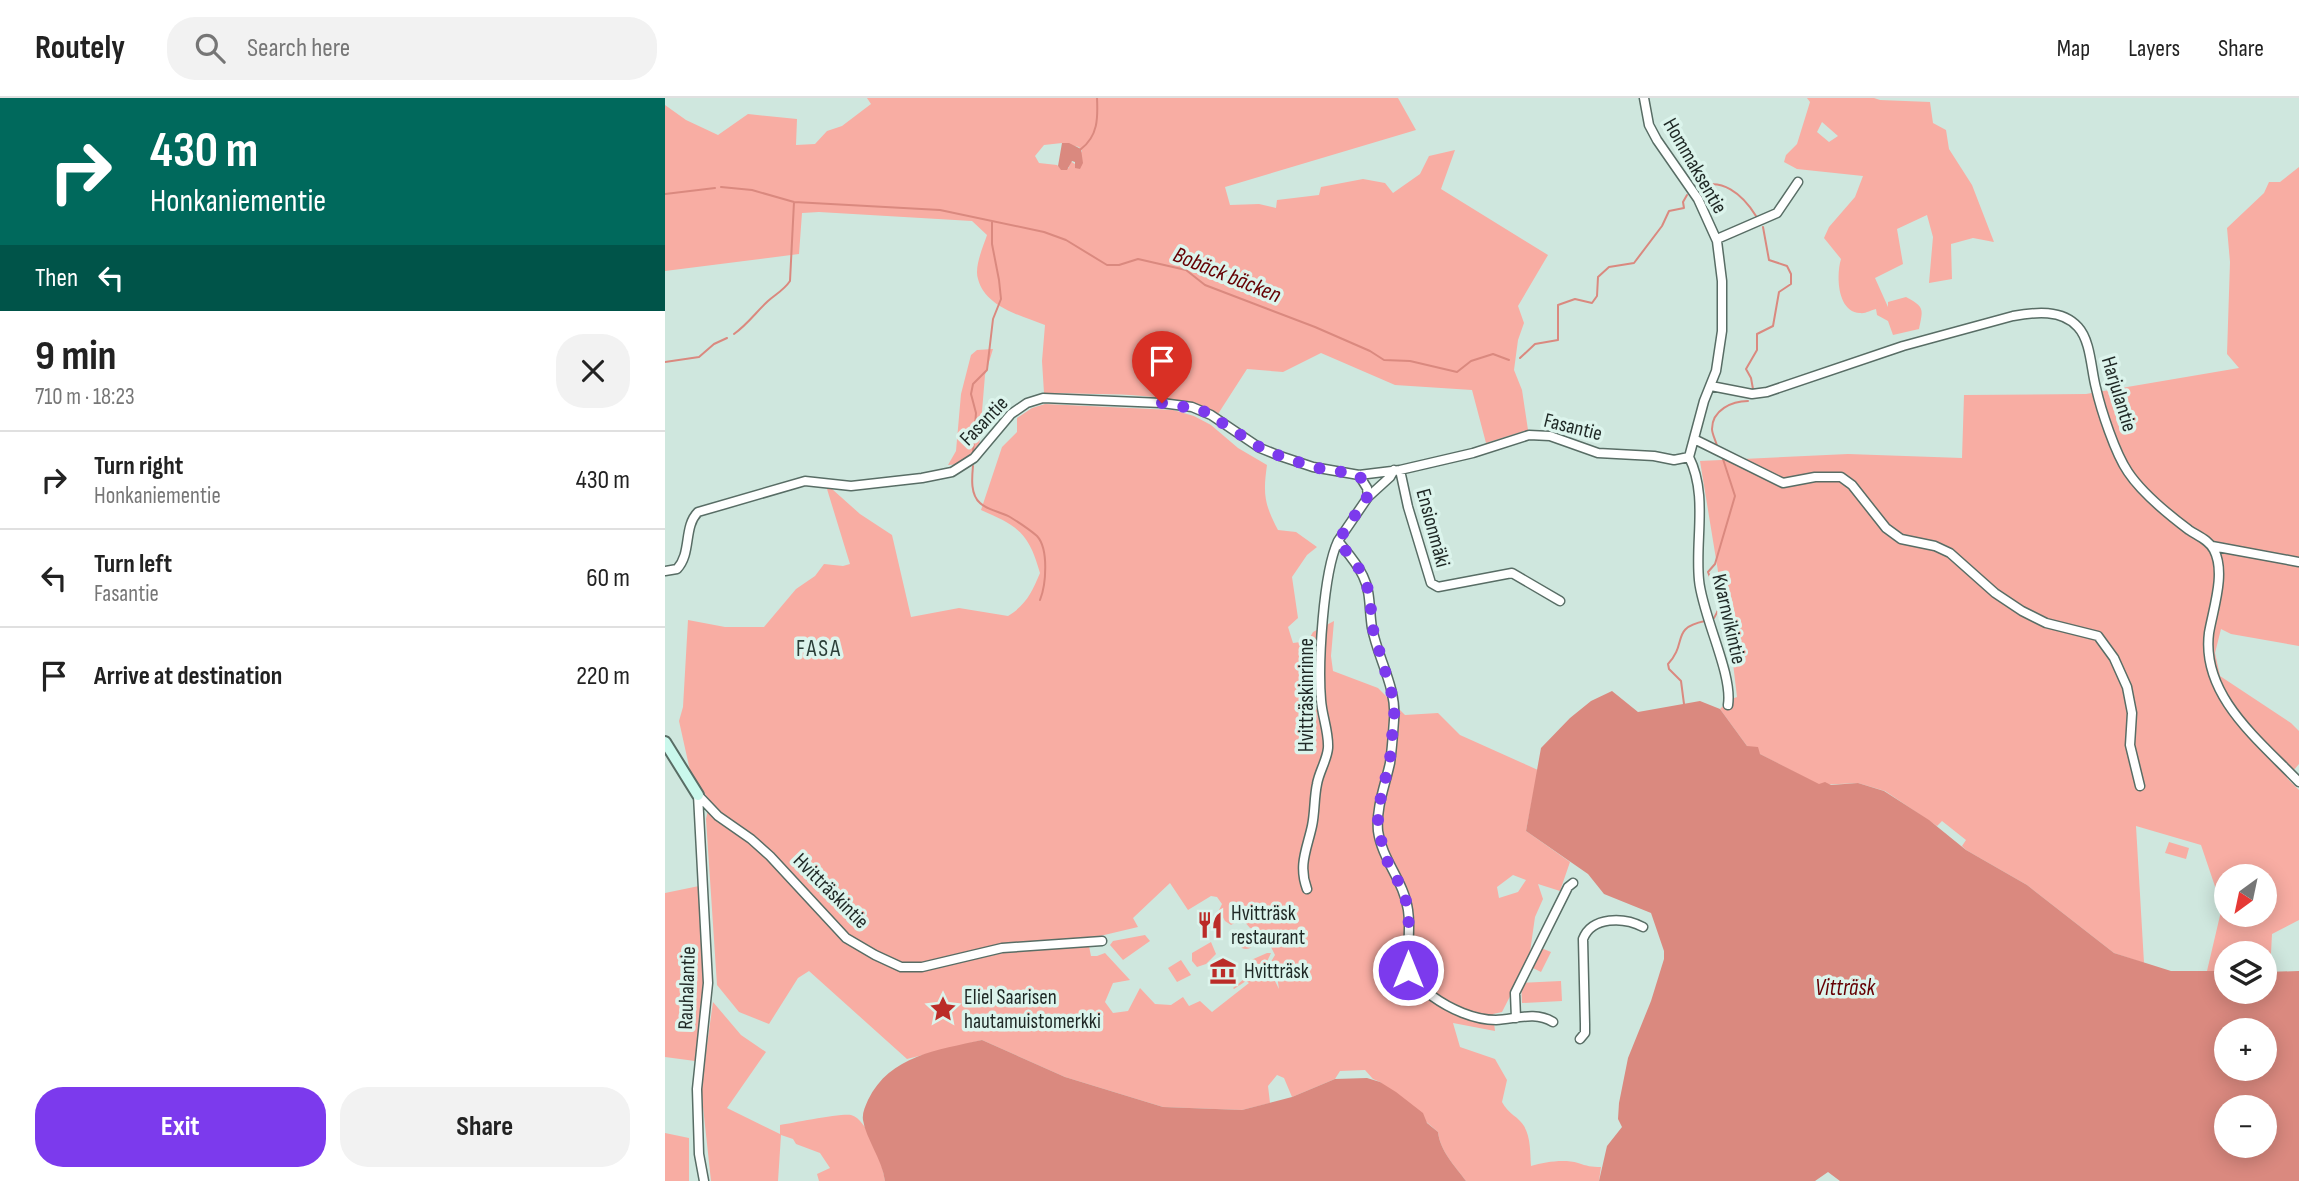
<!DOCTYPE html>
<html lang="en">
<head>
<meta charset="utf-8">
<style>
	body { margin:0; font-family:"Sofia Sans Condensed",sans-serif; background:#f2f2f2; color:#222; height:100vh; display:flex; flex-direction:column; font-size:26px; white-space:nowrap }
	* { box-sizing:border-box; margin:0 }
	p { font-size:23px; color:#767676 }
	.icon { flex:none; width:38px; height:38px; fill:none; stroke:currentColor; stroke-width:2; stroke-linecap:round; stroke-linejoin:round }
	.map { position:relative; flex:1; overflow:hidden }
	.details { display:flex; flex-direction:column; background:#fff; width:665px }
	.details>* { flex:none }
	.hud { background:#00695c; color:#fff; overflow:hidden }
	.needle { width:46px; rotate:213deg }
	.fabs { position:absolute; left:1549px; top:766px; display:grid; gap:14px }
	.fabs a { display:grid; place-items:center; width:63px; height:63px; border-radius:50%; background:#fff; box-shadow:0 4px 18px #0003; font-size:35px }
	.pin { position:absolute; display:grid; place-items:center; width:60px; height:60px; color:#fff; margin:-72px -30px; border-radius:50% 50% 50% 0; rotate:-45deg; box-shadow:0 0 7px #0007 }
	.pin .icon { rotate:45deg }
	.me { position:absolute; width:77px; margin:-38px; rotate:0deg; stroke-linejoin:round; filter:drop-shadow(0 0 5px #0008) }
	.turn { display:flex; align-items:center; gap:24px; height:147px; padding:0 35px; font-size:32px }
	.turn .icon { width:91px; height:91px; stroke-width:2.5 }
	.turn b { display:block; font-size:49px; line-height:60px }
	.then { display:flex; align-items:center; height:66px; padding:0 35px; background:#0003; gap:14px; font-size:26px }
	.round { display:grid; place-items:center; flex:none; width:74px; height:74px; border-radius:28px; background:#f2f2f2 }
	.head { display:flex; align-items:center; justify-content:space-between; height:119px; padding:0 35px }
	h1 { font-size:42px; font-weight:700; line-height:52px }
	.action { display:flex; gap:14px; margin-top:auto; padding:14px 35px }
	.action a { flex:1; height:80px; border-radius:28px; background:#7c3aed; color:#fff; font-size:28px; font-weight:700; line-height:80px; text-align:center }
	.action a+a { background:#f2f2f2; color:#222 }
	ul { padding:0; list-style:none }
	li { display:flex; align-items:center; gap:21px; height:98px; padding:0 35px; border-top:2px solid #e0e0e0 }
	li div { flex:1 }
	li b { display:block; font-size:26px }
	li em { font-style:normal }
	header { display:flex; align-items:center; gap:42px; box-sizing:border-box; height:98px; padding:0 35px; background:#fff; border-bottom:2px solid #e0e0e0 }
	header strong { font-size:33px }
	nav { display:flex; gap:38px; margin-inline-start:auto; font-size:24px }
	.search { width:490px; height:63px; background:#f2f2f2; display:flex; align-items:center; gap:18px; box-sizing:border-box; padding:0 24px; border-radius:28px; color:#767676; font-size:26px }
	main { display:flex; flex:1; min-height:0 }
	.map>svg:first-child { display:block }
	.green { fill:#f8ada3; fill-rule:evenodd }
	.water { fill:#da897f; fill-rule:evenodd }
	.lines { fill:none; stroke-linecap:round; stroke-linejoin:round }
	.stream { stroke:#da897f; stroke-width:2 }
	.street-casing { stroke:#586d65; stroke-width:11 }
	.secondary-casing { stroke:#586d65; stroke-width:14 }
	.street { stroke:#fff; stroke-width:8 }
	.secondary { stroke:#caf8ec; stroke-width:10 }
	.route { stroke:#7c3aed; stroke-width:12; stroke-dasharray:0 21.6 }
	.labels { text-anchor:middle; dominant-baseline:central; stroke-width:7; stroke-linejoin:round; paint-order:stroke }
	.street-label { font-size:21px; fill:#1f2825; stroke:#dcf4ec }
	.poi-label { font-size:21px; fill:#1f2825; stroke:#dcf4ec; text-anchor:start }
	.water-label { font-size:23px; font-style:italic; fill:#650003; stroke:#dcf4ec }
	.neighbourhood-label { font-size:23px; letter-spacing:2px; fill:#2b3f38; stroke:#dcf4ec }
</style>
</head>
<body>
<header>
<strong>Routely</strong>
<div class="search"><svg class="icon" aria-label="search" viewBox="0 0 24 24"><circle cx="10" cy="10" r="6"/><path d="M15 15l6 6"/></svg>Search here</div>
<nav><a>Map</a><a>Layers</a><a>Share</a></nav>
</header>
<main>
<section class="details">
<div class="hud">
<div class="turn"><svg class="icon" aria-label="right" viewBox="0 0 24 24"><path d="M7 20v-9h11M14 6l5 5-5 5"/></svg><div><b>430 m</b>Honkaniementie</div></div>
<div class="then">Then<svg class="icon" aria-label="left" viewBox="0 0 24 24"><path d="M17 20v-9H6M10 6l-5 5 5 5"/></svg></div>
</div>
<div class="head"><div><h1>9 min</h1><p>710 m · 18:23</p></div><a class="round"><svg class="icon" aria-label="close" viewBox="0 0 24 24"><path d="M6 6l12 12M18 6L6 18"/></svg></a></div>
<ul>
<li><svg class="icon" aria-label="right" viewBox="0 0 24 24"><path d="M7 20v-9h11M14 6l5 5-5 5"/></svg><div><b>Turn right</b><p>Honkaniementie</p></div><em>430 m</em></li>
<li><svg class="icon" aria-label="left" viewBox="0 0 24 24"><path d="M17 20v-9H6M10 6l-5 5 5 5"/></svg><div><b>Turn left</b><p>Fasantie</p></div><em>60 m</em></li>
<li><svg class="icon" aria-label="arrive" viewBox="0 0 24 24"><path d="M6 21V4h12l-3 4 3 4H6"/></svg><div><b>Arrive at destination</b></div><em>220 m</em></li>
</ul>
<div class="action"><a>Exit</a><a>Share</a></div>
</section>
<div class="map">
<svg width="1634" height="1083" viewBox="0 0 1634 1083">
	<rect width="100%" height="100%" fill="#cfe7de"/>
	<path class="green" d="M202 0H733L751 32 560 89 565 107 594 106 611 110 612 102 654 97 656 89 698 81 720 85 728 95 755 76 764 58 790 52 776 91 883 157 853 208 859 225 853 242 849 272 857 292 863 332 821 345 807 292 730 287 656 255 618 274 582 271 553 316C511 292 428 297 379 295L377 263 380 227C357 218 320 209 313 181 309 169 318 149 322 137L307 123 154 114 137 115 134 156 0 173V7L21 22 53 37 83 16 132 21 131 47 150 46 162 33 177 28 206 6ZM397 45 414 49 417 53 410 66 405 63 404 70 397 72 392 67 374 65 370 58 379 47Z
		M1142 0H1209L1215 2 1265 4 1268 25 1281 32 1284 51 1307 87 1329 144 1308 140 1286 146 1287 181 1264 185 1268 139 1262 117 1232 131 1238 166 1210 180 1223 209V204L1241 199C1260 209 1258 211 1254 231L1228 237 1223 223 1212 217 1211 211C1206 212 1200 216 1195 215 1172 214 1171 177 1176 161L1159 140 1164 129 1190 99 1198 78 1132 71 1119 64 1121 57 1132 46 1145 4ZM1157 24 1173 38 1164 44 1152 34Z
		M1634 69V548L1566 536 1556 531 1550 555 1555 578 1626 625 1634 633V666L1622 680 1634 692V822L1607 836 1605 874H1600V856H1561V873H1542L1557 809 1536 747 1471 728 1479 865 1449 855 1362 787 1301 752 1297 748 1301 742 1277 723 1272 728 1220 693 1193 685 1154 687 1095 656 1082 648 1055 611 1064 602 1072 599 1068 565 1035 363 1183 356 1297 360 1299 297 1421 296 1574 270 1562 256 1565 164 1562 130 1599 95 1604 84H1615ZM1561 779H1600V817H1561Z
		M328 251 320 277 314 350 297 366 283 367 291 353 296 296 306 257 312 252Z
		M380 306 508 312 529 318 546 327 573 350 602 367C598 395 599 406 613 432L631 434 652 449 642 457 627 479 633 520 623 529 628 545 643 543 648 534 669 523 666 558 668 573 713 590 740 617 773 615 795 637 873 672 861 733 905 764 895 793 873 786 878 801 870 819 864 861 837 914 828 916 830 933 788 925 795 949 830 961 842 982 837 1004C843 1016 854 1019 859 1028 866 1040 865 1055 866 1068 880 1064 899 1061 913 1065 922 1068 926 1069 936 1069L934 1083H801C790 1068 775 1053 773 1034L715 984 708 981 700 972 675 973 670 981 627 999 619 980 612 977 603 988 605 1005 577 1012 498 1009 400 979 317 942 242 961 144 873 133 880 104 926 74 914 52 887 41 721 45 703 26 677 14 623 18 609 23 522 60 529H99L131 491 150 478 159 466 178 468 185 466 162 391H167L195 416 227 437 246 519 294 510 343 518C361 507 367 494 375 475 364 435 353 428 316 412L337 349 352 334V320L367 310ZM848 777 861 782 853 794 834 800 832 789ZM505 785 523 812 546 798 552 799 557 806 554 812 560 823 566 827 577 821 585 830 600 833 602 838 598 843 601 847 604 845 610 857 602 870 612 878 614 891 609 881 598 877 588 881H579L568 890 569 891 581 883 584 885 547 914 535 903 524 908 518 899 506 907 490 906 475 890 463 913 448 915 440 904 448 885 465 882 440 855 432 858H426L424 848 435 838 473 829 468 820Z
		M1504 744 1524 750 1521 761 1500 755Z
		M34 788 40 895 30 963 0 959V795Z
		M573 843a8 8 0 1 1 16 0a8 8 0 1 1-16 0Z
		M480 837 485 843 458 862 445 847 448 843Z
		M546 844 551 856 541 866 532 869 527 863V855Z
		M876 850 886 854 876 874 866 869Z
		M602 855H606L598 872 589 879 579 878 577 866Z
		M516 862 526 877 512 884 503 870Z
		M896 883 897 903 857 905 856 885Z
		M48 904 76 937 101 954 62 1010 115 1036V1027C127 1025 177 1015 186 1017 203 1021 218 1067 220 1083H154L152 1076 165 1070 155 1055 131 1046 128 1041 116 1037 113 1083H46L36 990Z
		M0 1035 24 1040V1083H0Z"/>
	<path class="water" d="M397 45H404L416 51 418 65 415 71 410 70V64L407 63 402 72H396L393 68Z
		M947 593 973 614 1035 603 1055 611 1082 648 1093 649 1095 656 1154 686 1160 684 1166 687 1193 685 1219 693 1264 722 1301 752 1362 787 1449 855 1506 873H1561V894H1600V874L1634 873V1083H1175L1163 1074 1150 1083H934L942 1048 957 1029 953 1021 954 1005 963 960 986 903 999 861V853L986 815 939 796 923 776 861 733 876 650 905 620 926 603ZM1561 933H1600V971H1561ZM1561 1010H1600V1048H1561Z
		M317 942 400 979 498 1009 577 1012 627 999 670 981 702 980 715 984 731 994 758 1015 762 1025 773 1034C775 1053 790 1068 801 1083H220C217 1061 201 1041 198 1022 197 1015 200 1009 203 1002 225 957 273 952 317 942Z"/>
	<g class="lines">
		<path class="stream" d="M416 51C433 38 433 20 432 0
			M56 89 87 92 129 104 275 112 379 134 401 142 442 167H454L473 161 521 172 540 187 650 229 705 253 719 262 745 263 792 274 806 263 828 256 844 262
			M1031 91C1056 77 1078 97 1091 118
			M0 96 50 90
			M69 236C83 226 91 214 103 203 111 196 119 192 125 183L129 104
			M855 260 870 246 893 242V207L910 201 927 205 932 198 933 179 944 169 969 165 997 128 1004 113 1019 110 1018 104 1022 97
			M0 264 34 259 49 246 62 240
			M1088 291 1086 280 1081 271 1092 252V236L1108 228 1114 194 1126 186V176L1122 168 1104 162 1098 129
			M1052 348C1051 343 1047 336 1047 331 1047 312 1067 303 1083 303
			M308 354 311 315 306 296 308 286 322 272 328 221 336 201 334 182 327 146V124
			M308 368C307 379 305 396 315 405 322 412 336 414 345 419 353 424 365 432 372 438 384 451 381 487 375 502
			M1049 520C1063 497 1050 494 1043 474L1050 466 1070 398 1057 358
			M1019 606 1016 583 1004 571 1003 566C1023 545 1005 530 1040 523"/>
		<defs>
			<path id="street" d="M979 0 984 27 992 42 1033 101 1052 143 1057 183V233L1051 273 1039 303 1024 359
				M1052 141 1112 115 1133 84
				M1046 288 1087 296 1102 294 1238 248 1348 218C1370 214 1397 211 1413 229 1426 243 1426 272 1431 290 1436 312 1450 355 1463 374 1477 395 1504 417 1524 432 1533 438 1544 442 1549 452 1561 475 1548 511 1544 535 1536 598 1595 643 1634 684
				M1029 341 1118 385 1150 379H1176L1187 387 1221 430 1236 441 1270 448 1285 455 1330 495 1357 513 1381 525 1433 538 1449 560 1462 589 1467 615 1465 647 1475 688
				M1024 359C1043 397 1030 441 1034 482 1037 517 1068 576 1063 607
				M729 372 725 379 703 399 673 443C682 454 692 465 698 478 706 494 704 512 707 530 713 561 732 590 729 622 728 636 727 651 725 665 720 688 711 709 713 733 717 762 739 783 743 812 749 853 728 866 767 898 785 911 809 922 831 922 851 921 870 913 888 924
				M735 372 743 409 766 485 773 489 847 475 895 503
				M694 377 702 390 703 399
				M1547 448 1634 464
				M0 473 12 471C27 455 18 429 33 414L140 383 186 388 257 380 287 374 309 360 346 316 362 305 378 300 497 305 527 309 546 317 595 350 615 358 648 369 694 377 735 372 808 355 864 337 885 338 933 355 989 358 1009 362 1024 359
				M33 697 53 718 86 741 105 758 181 840 210 857 236 869H257L337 850 437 843
				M33 697 43 885 32 991 34 1056 39 1083
				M642 791C633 767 642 751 647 728 650 714 649 700 652 686 654 674 662 662 663 650 664 634 657 618 656 602 653 566 658 475 673 443
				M851 920 850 895 903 789 908 785
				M915 941 920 935V926L918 841C927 818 959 819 978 829"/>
			<path id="secondary" d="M0 644 33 697"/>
		</defs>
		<use href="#street" class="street-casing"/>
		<use href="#secondary" class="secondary-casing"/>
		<use href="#street" class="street"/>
		<use href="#secondary" class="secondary"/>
	</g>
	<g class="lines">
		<path class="route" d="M497 305 537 312 596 350 615 358 648 369 694 377 702 390V399L673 443 692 467 699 480 705 497 707 528 730 607 725 661 713 712V732L723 765 740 796 744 827 741 860 743 872"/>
	</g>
	<defs>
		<symbol id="restaurant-bare" viewBox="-9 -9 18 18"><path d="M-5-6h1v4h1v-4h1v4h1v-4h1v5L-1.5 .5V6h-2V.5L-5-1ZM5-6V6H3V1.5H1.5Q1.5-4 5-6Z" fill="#bb2c28" stroke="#dcf4ec" stroke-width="2.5" paint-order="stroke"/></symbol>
		<symbol id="museum-bare" viewBox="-9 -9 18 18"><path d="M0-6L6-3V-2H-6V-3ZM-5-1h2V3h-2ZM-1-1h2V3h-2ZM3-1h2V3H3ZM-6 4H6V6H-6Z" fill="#bb2c28" stroke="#dcf4ec" stroke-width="2.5" paint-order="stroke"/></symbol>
		<symbol id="sight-bare" viewBox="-9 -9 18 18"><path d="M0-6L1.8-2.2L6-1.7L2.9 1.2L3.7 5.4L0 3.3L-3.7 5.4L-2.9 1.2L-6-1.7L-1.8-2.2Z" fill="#bb2c28" stroke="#dcf4ec" stroke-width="2.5" paint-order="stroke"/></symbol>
	</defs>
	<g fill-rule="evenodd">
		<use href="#restaurant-bare" x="526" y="808" width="38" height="38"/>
		<use href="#museum-bare" x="539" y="854" width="38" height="38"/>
		<use href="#sight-bare" x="259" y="892" width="38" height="38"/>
	</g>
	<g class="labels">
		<g class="street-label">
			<text transform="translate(1030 68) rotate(60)">Hommaksentie</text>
			<text transform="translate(1454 296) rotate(73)">Harjulantie</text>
			<text transform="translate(319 323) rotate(-46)">Fasantie</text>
			<text transform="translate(908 329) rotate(14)">Fasantie</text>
			<text transform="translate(768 430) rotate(75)">Ensionmäki</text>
			<text transform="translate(1064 521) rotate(77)">Kvarnvikintie</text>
			<text transform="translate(641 597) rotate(-90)">Hvitträskinrinne</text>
			<text transform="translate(166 793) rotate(45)">Hvitträskintie</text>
			<text transform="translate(22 890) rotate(-88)">Rauhalantie</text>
		</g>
		<g class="poi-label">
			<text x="566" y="815">Hvitträsk<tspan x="566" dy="24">restaurant</tspan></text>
			<text x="579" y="873">Hvitträsk</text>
			<text x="299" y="899">Eliel Saarisen<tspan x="299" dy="24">hautamuistomerkki</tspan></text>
		</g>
		<g class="water-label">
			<text transform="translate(562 177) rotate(22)">Bobäck bäcken</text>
			<text x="1180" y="890">Vitträsk</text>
		</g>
		<g class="neighbourhood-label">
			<text x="154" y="551">FASA</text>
		</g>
	</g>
</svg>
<div class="fabs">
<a><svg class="needle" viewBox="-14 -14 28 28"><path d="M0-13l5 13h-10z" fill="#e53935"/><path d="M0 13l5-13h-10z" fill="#767676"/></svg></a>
<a><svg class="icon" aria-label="layers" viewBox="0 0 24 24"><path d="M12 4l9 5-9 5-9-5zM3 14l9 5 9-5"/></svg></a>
<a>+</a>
<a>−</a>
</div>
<div class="pin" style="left:497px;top:305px;background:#d93025"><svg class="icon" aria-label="arrive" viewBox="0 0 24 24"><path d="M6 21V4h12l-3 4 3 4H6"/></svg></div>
<svg class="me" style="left:743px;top:872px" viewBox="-20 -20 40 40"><circle r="17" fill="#7c3aed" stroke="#fff" stroke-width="3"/><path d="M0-11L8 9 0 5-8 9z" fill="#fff"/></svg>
</div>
</main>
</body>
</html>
